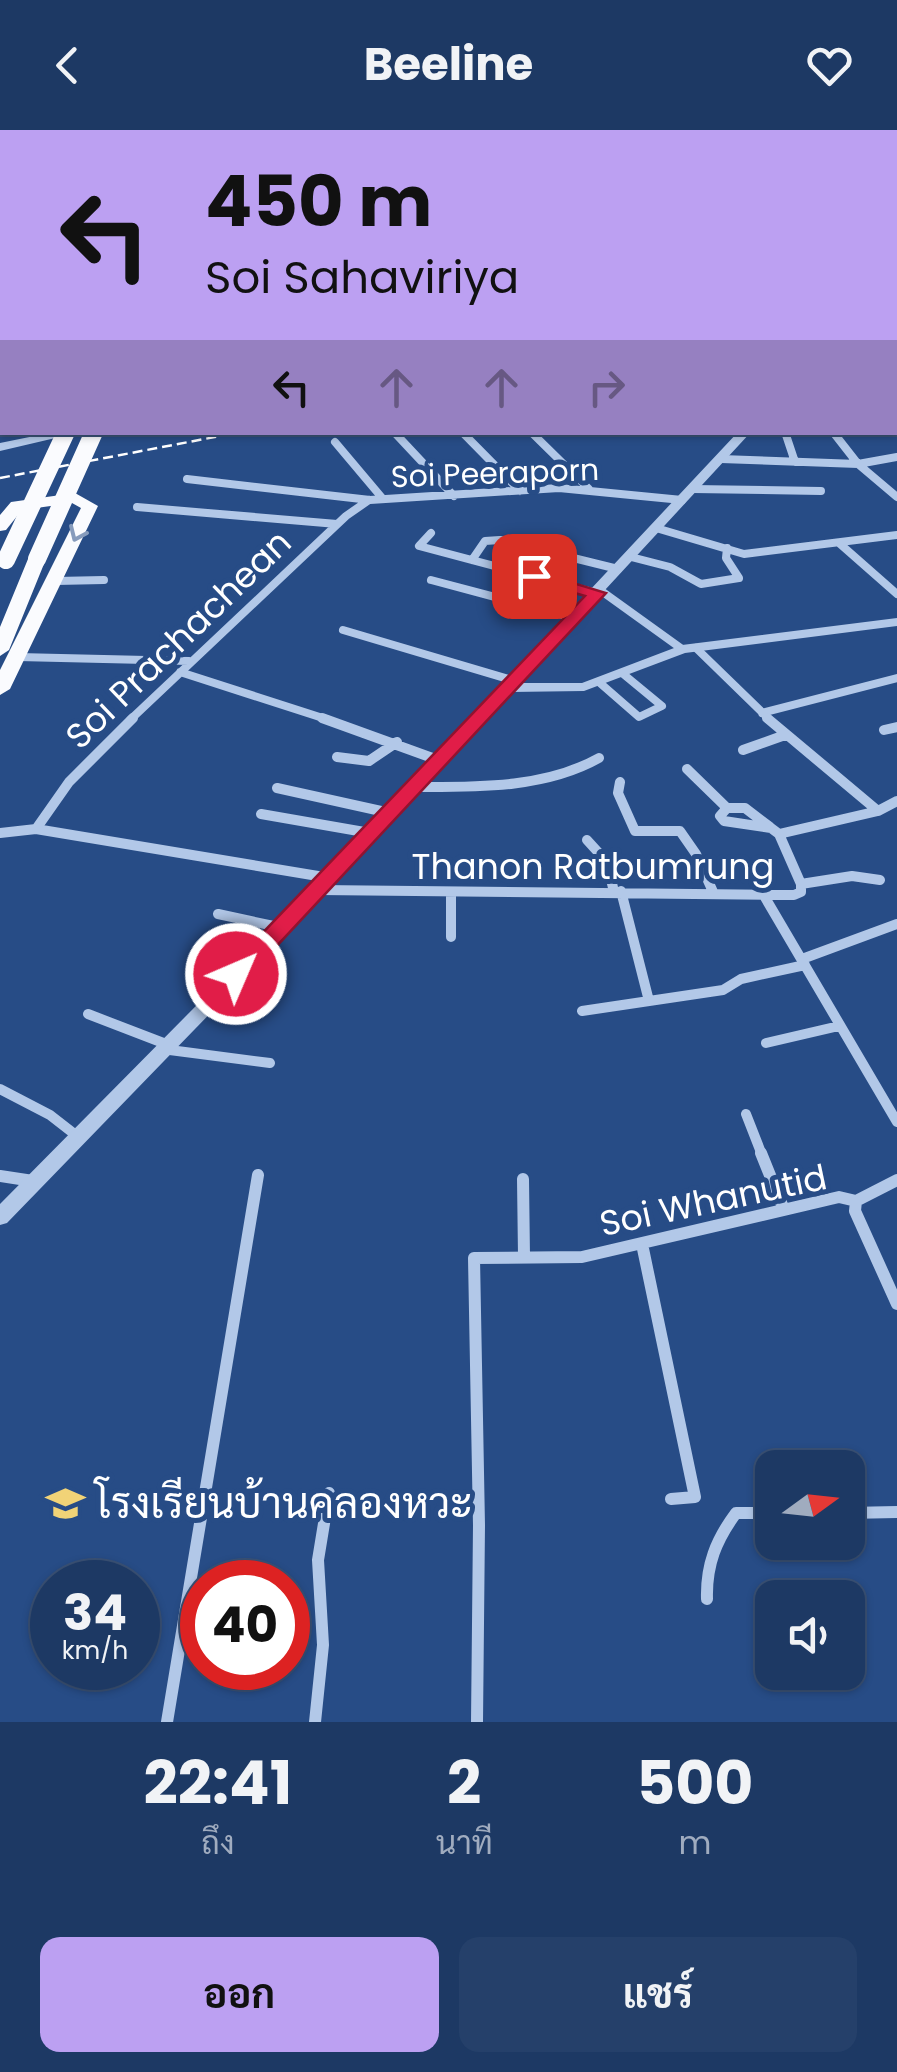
<!DOCTYPE html>
<html lang="th">
<head>
<meta charset="utf-8">
<style>
	body { margin:0; font-family:Poppins,Sarabun,sans-serif; background:#25406a; color:#f1f3f6; height:100vh; display:flex; flex-direction:column; font-size:38px; white-space:nowrap }
	* { box-sizing:border-box; margin:0 }
	p { font-size:32px; color:#a0acbf }
	.icon { flex:none; width:55px; height:55px; fill:none; stroke:currentColor; stroke-width:2; stroke-linecap:round; stroke-linejoin:round }
	.map { position:relative; height:1592px; overflow:hidden }
	.sheet { display:flex; flex-direction:column; background:#1d3964; flex:1 }
	.sheet>* { flex:none }
	.banner { position:absolute; left:0px; top:0px; width:898px; height:305px; box-shadow:0 2px 8px #0004,0 0 0 2px #3b5378; background:#bca0f2; color:#111; overflow:hidden }
	.needle { width:65px; rotate:75deg }
	.fabs { position:absolute; left:755px; top:1320px; display:grid; gap:20px }
	.fabs a { display:grid; place-items:center; width:110px; height:110px; border-radius:20px; background:#1d3964; box-shadow:0 2px 8px #0004,0 0 0 2px #3b5378; font-size:50px }
	.speed { position:absolute; left:30px; top:1430px; display:flex; gap:20px; font-size:50px; font-weight:700; text-align:center }
	.speed>* { display:grid; place-content:center; width:130px; height:130px; border-radius:50%; background:#1d3964; box-shadow:0 2px 8px #0004,0 0 0 2px #3b5378; line-height:1 }
	.speed small { font-size:25px; font-weight:400 }
	.speed .limit { border:15px solid #d22; background:#fff; color:#111 }
	.pin { position:absolute; display:grid; place-items:center; width:85px; height:85px; color:#fff; margin:-42px; border-radius:20px; box-shadow:0 5px 15px #0006 }
	.me { position:absolute; width:110px; margin:-55px; rotate:45deg; stroke-linejoin:round; filter:drop-shadow(0 0 8px #0008) }
	.turn { display:flex; align-items:center; gap:35px; height:210px; padding:0 40px; font-size:45px }
	.turn .icon { width:130px; height:130px; stroke-width:2.5 }
	.turn b { display:block; font-size:70px; line-height:85px }
	.lanes { display:flex; align-items:center; height:95px; padding:0 40px; background:#0003; justify-content:center; gap:50px; direction:ltr }
	.lanes .off { opacity:.35 }
	.eta { display:flex; justify-content:space-evenly; align-items:center; height:170px; text-align:center }
	.eta b { font-size:60px; font-weight:700; line-height:70px }
	.primary-button { display:flex; gap:20px; margin-top:auto; padding:20px 40px }
	.primary-button a { flex:1; height:115px; border-radius:20px; background:#bca0f2; color:#111; font-size:40px; font-weight:700; line-height:115px; text-align:center }
	.primary-button a+a { background:#25406a; color:#f1f3f6 }
	header { display:flex; justify-content:space-between; align-items:center; height:130px; padding:0 40px; background:#1d3964; font-size:45px; font-weight:700 }
	.map>svg:first-child { display:block }
	.lines { fill:none; stroke-linecap:round; stroke-linejoin:round }
	.river { fill:#1b3866; fill-rule:evenodd }
	.minor-far3 { stroke:#b2c8e8; stroke-width:6 }
	.minor-far2 { stroke:#b2c8e8; stroke-width:8 }
	.minor-far1 { stroke:#b2c8e8; stroke-width:10 }
	.minor { stroke:#b2c8e8; stroke-width:12 }
	.tertiary { fill:#b2c8e8; fill-rule:evenodd }
	.trunk { fill:#fafbfe; fill-rule:evenodd }
	.rail { stroke:#fff; stroke-width:2.5; stroke-dasharray:10 5; stroke-linecap:butt }
	.trunk-bridge { stroke:#fafbfe; stroke-width:18 }
	.oneway { stroke:#869bbc }
	.route { fill:#e11d48; stroke:#92132f; stroke-width:2.5 }
	.labels { text-anchor:middle; dominant-baseline:central; stroke-width:10; stroke-linejoin:round; paint-order:stroke }
	.far-street-label { font-size:30px; fill:#fff; stroke:#274c86 }
	.street-label { font-size:35px; fill:#fff; stroke:#274c86 }
	.near-poi-label { font-size:42px; fill:#fff; stroke:#274c86; text-anchor:start }
</style>
</head>
<body>
<header><svg class="icon" aria-label="back" viewBox="0 0 24 24"><path d="M15 5l-7 7 7 7"/></svg>Beeline<svg class="icon" aria-label="heart" viewBox="0 0 24 24"><path d="M12 20l-8-8c-3-5 5-10 8-4 3-6 11-1 8 4z"/></svg></header>
<div class="map">
<svg width="897" height="1592" viewBox="0 0 897 1592">
	<rect width="100%" height="100%" fill="#274c86"/>
	<g class="lines">
		<path class="river" d="M895 36H897V44H895Z"/>
		<path class="minor-far3" d="M759 0 766 2
			M814 0 822 2
			M891 0 897 3
			M865 2 875 0"/>
		<path class="minor-far2" d="M394 302 454 366
			M462 302 520 361
			M531 302 589 359
			M785 302 795 332
			M833 302 858 334 897 367
			M335 312 383 369
			M721 329 858 334 897 327
			M187 349 370 370 559 358 682 370
			M693 359 821 361
			M137 377 337 394
			M656 398 744 424 897 405
			M431 403 419 416 597 463
			M839 413 897 464
			M631 427 670 437 701 454 739 448 726 428 727 418
			M472 430 485 411 500 410 618 439
			M431 450 574 488
			M56 451 104 450
			M600 460 682 519
			M343 500 515 551
			M696 518 770 590
			M18 527 189 531
			M180 542 329 590
			M600 553 639 587 662 576 622 543
			M762 583 897 548
			M130 590 346 386 369 370"/>
		<path class="minor-far1" d="M322 588 438 630
			M767 588 878 681
			M884 600 897 597
			M743 620 785 605
			M337 627 369 631 397 612
			M687 639 727 678 720 686 724 691 771 698 779 704
			M620 652 618 663 635 701H680L696 724 714 764
			M414 657C475 657 544 659 599 628
			M277 658 390 683
			M727 678H745L770 697
			M261 684 370 703
			M36 699 69 652 133 588
			M0 703 36 699 330 748
			M587 710 607 732 614 762
			M801 754 852 746 880 750
			M319 760 794 765 801 762V754L779 704 878 681 897 671
			M621 761 649 871
			M451 763V807
			M763 764 897 992
			M218 784 283 798
			M802 829 897 794
			M582 881 723 860 741 849 805 835
			M88 884 166 914
			M766 913 839 896
			M162 919 270 933
			M0 959 50 985 77 1006
			M746 984 762 1025"/>
		<path class="minor" d="M761 1023 784 1080
			M0 1046 33 1051
			M523 1049 524 1127
			M897 1050 856 1071 855 1081 897 1174
			M642 1114 695 1367 671 1369
			M848 1383 897 1382
			M707 1469C706 1435 716 1410 736 1383H772
			M167 1592 258 1045
			M315 1592 323 1515 318 1430 329 1363
			M477 1592 479 1395 474 1128 582 1127 839 1067 856 1071"/>
		<path class="tertiary" d="M895 137H897L895 145Z
			M54 302H81L0 321V313Z
			M738 302H751L519 553H582L682 515 897 488V496L685 523 584 561 511 562 289 802 7 1093 0 1095V1074L277 794Z"/>
		<path class="trunk" d="M75 363 98 376 10 559 0 565V540L81 378 72 373 22 380 6 400 0 401V385L11 372Z
			M37 424 46 429 9 520 0 526V497L28 429Z"/>
		<path class="rail" d="M0 348 241 302"/>
		<path class="trunk-bridge" d="M37 429 94 302
			M6 430 66 302"/>
	</g>
	<defs><path id="oneway-chevron" d="M-2-3.5L2.5 0L-2 3.5" fill="none" stroke-width="1.6" stroke-linecap="round" stroke-linejoin="round" transform="scale(2.5)"/></defs>
	<use class="oneway" href="#oneway-chevron" transform="translate(77 404) rotate(114)"/>
	<path class="route" d="M534 441 606 463 245 850H228L225 844 228 839 585 466 528 450 525 446Z"/>
	<defs>
		<symbol id="school-bare" viewBox="-9 -9 18 18"><path d="M0-5L7-2L0 1L-7-2ZM-4 1L0 2.5L4 1V4Q0 6-4 4Z" fill="#f1d377" stroke="#274c86" stroke-width="2.5" paint-order="stroke"/></symbol>
	</defs>
	<g fill-rule="evenodd">
		<use href="#school-bare" x="38" y="1346" width="55" height="55"/>
	</g>
	<g class="labels">
		<g class="far-street-label">
			<text transform="translate(495 343) rotate(-2)">Soi Peeraporn</text>
		</g>
		<g class="street-label">
			<text transform="translate(178 509) rotate(-44)">Soi Prachachean</text>
			<text x="593" y="736">Thanon Ratbumrung</text>
			<text transform="translate(713 1070) rotate(-12)">Soi Whanutid</text>
		</g>
		<g class="near-poi-label">
			<text x="95" y="1373">โรงเรียนบ้านคลองหวะ</text>
		</g>
	</g>
</svg>
<div class="fabs">
<a><svg class="needle" viewBox="-14 -14 28 28"><path d="M0-13l5 13h-10z" fill="#e53935"/><path d="M0 13l5-13h-10z" fill="#a0acbf"/></svg></a>
<a><svg class="icon" aria-label="sound" viewBox="0 0 24 24"><path d="M4 9h4l5-4v14l-5-4H4zM17 9q2 3 0 6"/></svg></a>
</div>
<div class="speed"><div>34<small>km/h</small></div><div class="limit">40</div></div>
<div class="pin" style="left:534px;top:446px;background:#d93025"><svg class="icon" aria-label="arrive" viewBox="0 0 24 24"><path d="M6 21V4h12l-3 4 3 4H6"/></svg></div>
<svg class="me" style="left:236px;top:844px" viewBox="-20 -20 40 40"><circle r="17" fill="#e11d48" stroke="#fff" stroke-width="3"/><path d="M0-11L8 9 0 5-8 9z" fill="#fff"/></svg>
<div class="banner">
<div class="turn"><svg class="icon" aria-label="left" viewBox="0 0 24 24"><path d="M17 20v-9H6M10 6l-5 5 5 5"/></svg><div><b>450 m</b>Soi Sahaviriya</div></div>
<div class="lanes"><svg class="icon" aria-label="left" viewBox="0 0 24 24"><path d="M17 20v-9H6M10 6l-5 5 5 5"/></svg><svg class="icon off" aria-label="ahead" viewBox="0 0 24 24"><path d="M12 20V5M6 11l6-6 6 6"/></svg><svg class="icon off" aria-label="ahead" viewBox="0 0 24 24"><path d="M12 20V5M6 11l6-6 6 6"/></svg><svg class="icon off" aria-label="right" viewBox="0 0 24 24"><path d="M7 20v-9h11M14 6l5 5-5 5"/></svg></div>
</div>
</div>
<section class="sheet">
<div class="eta">
<div><b>22:41</b><p>ถึง</p></div>
<div><b>2</b><p>นาที</p></div>
<div><b>500</b><p>m</p></div>
</div>
<div class="primary-button"><a>ออก</a><a>แชร์</a></div>
</section>
</body>
</html>
